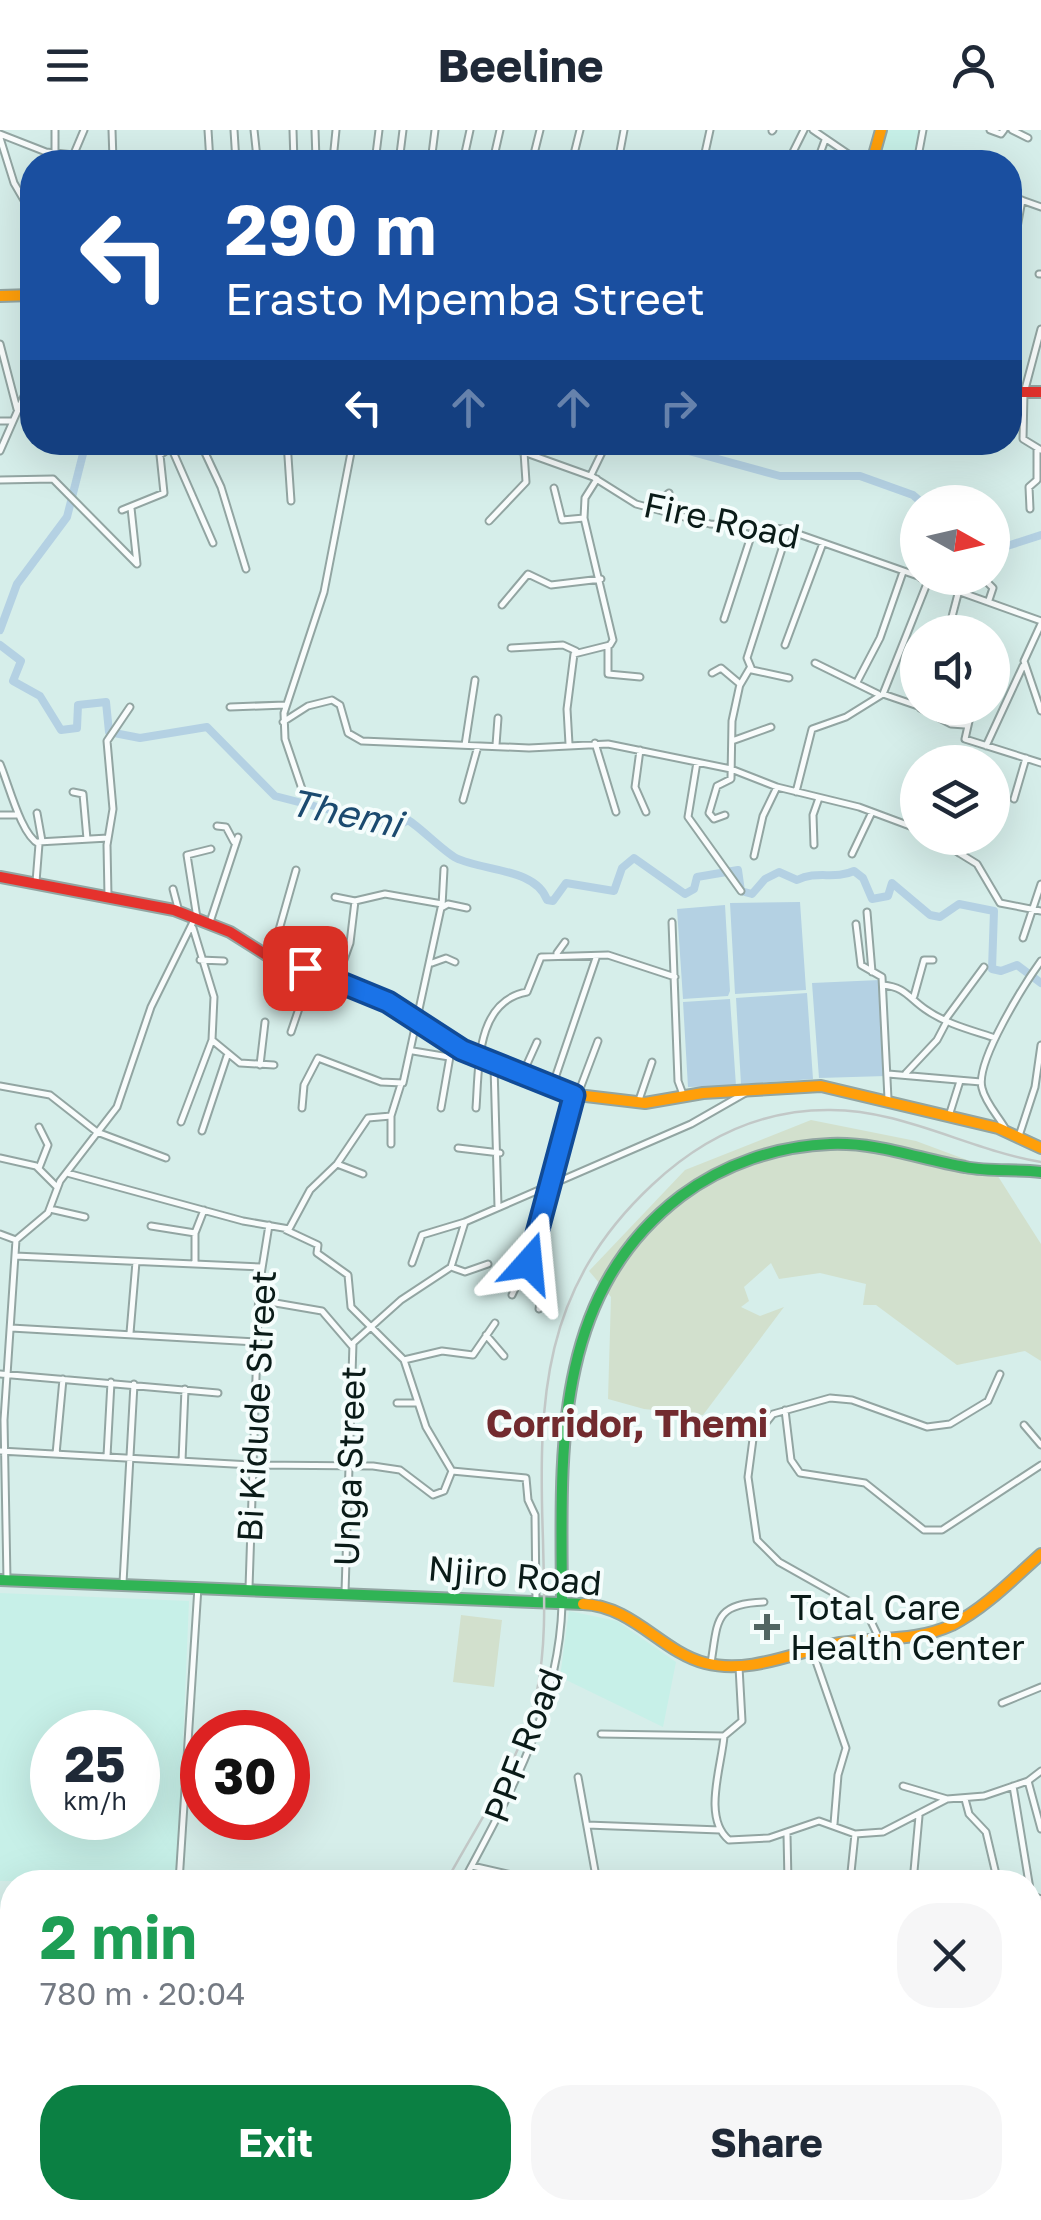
<!DOCTYPE html>
<html lang="en">
<head>
<meta charset="utf-8">
<style>
	body { margin:0; font-family:"Golos Text",sans-serif; background:#f6f6f7; color:#1f2937; height:100vh; display:flex; flex-direction:column; font-size:38px; white-space:nowrap }
	* { box-sizing:border-box; margin:0 }
	p { font-size:32px; color:#747a83 }
	.icon { flex:none; width:55px; height:55px; fill:none; stroke:currentColor; stroke-width:2; stroke-linecap:round; stroke-linejoin:round }
	.map { position:relative; flex:1; overflow:hidden }
	.side { position:absolute; left:0px; top:1740px; width:1042px; height:350px; display:flex; flex-direction:column; background:#fff; border-radius:40px 40px 0 0; box-shadow:0 10px 40px #0002 }
	.side>* { flex:none }
	.banner { position:absolute; left:20px; top:20px; width:1002px; height:305px; border-radius:40px; box-shadow:0 10px 40px #0002; background:#1a4fa0; color:#fff; overflow:hidden }
	.needle { width:65px; rotate:98deg }
	.tools { position:absolute; left:900px; top:355px; display:grid; gap:20px }
	.tools a { display:grid; place-items:center; width:110px; height:110px; border-radius:50%; background:#fff; box-shadow:0 10px 40px #0002; font-size:50px }
	.speed { position:absolute; left:30px; top:1580px; display:flex; gap:20px; font-size:50px; font-weight:700; text-align:center }
	.speed>* { display:grid; place-content:center; width:130px; height:130px; border-radius:50%; background:#fff; box-shadow:0 10px 40px #0002; line-height:1 }
	.speed small { font-size:25px; font-weight:400 }
	.speed .limit { border:15px solid #d22; background:#fff; color:#111 }
	.pin { position:absolute; display:grid; place-items:center; width:85px; height:85px; color:#fff; margin:-42px; border-radius:20px; box-shadow:0 5px 15px #0006 }
	.me { position:absolute; width:110px; margin:-55px; rotate:18deg; stroke-linejoin:round; filter:drop-shadow(0 0 8px #0008) }
	.turn { display:flex; align-items:center; gap:35px; height:210px; padding:0 40px; font-size:45px }
	.turn .icon { width:130px; height:130px; stroke-width:2.5 }
	.turn b { display:block; font-size:70px; line-height:85px }
	.lanes { display:flex; align-items:center; height:95px; padding:0 40px; background:#0003; justify-content:center; gap:50px; direction:ltr }
	.lanes .off { opacity:.35 }
	.round { display:grid; place-items:center; flex:none; width:105px; height:105px; border-radius:40px; background:#f6f6f7 }
	.overview { display:flex; align-items:center; justify-content:space-between; height:170px; padding:0 40px }
	h1 { font-size:60px; font-weight:700; line-height:75px; color:#1e9e55 }
	.button { display:flex; gap:20px; margin-top:auto; padding:20px 40px }
	.button a { flex:1; height:115px; border-radius:40px; background:#0b8043; color:#fff; font-size:40px; font-weight:700; line-height:115px; text-align:center }
	.button a+a { background:#f6f6f7; color:#1f2937 }
	header { display:flex; justify-content:space-between; align-items:center; height:130px; padding:0 40px; background:#fff; font-size:45px; font-weight:700 }
	.map>svg:first-child { display:block }
	.built { fill:#c7f0e8; fill-rule:evenodd }
	.green { fill:#d2e0cd }
	.water { fill:#b4d1e3 }
	.lines { fill:none; stroke-linecap:round; stroke-linejoin:round }
	.river { stroke:#b4d1e3; stroke-width:8 }
	.street-casing { stroke:#92a5a2; stroke-width:9 }
	.fast-casing { stroke:#92a5a2; stroke-width:14 }
	.slow-casing { stroke:#92a5a2; stroke-width:14 }
	.jam-casing { stroke:#92a5a2; stroke-width:14 }
	.street { stroke:#f9fcfc; stroke-width:5 }
	.fast { stroke:#30b455; stroke-width:10 }
	.slow { stroke:#ff9f0a; stroke-width:10 }
	.jam { stroke:#e5322d; stroke-width:10 }
	.rail { stroke:#c2c8c7; stroke-width:2.5 }
	.route-casing { stroke:#114b97; stroke-width:25 }
	.route { stroke:#1a73e8; stroke-width:18 }
	.poi-dot { fill:#516562; stroke:#f5fdfc; stroke-width:4 }
	.labels { text-anchor:middle; dominant-baseline:central; stroke-width:8; stroke-linejoin:round; paint-order:stroke }
	.street-label { font-size:35px; fill:#0a1b18; stroke:#f5fdfc }
	.poi-label { font-size:35px; fill:#0a1b18; stroke:#f5fdfc; text-anchor:start }
	.water-label { font-size:38px; font-style:italic; fill:#1b4a6f; stroke:#f5fdfc }
	.neighbourhood-label { font-size:38px; font-weight:bold; fill:#722b2f; stroke:#f5fdfc }
</style>
</head>
<body>
<header><svg class="icon" aria-label="menu" viewBox="0 0 24 24"><path d="M4 6h16M4 12h16M4 18h16"/></svg>Beeline<svg class="icon" aria-label="person" viewBox="0 0 24 24"><circle cx="12" cy="8" r="4"/><path d="M4 21q1-7 8-7t8 7"/></svg></header>
<div class="map">
<svg width="1041" height="2090" viewBox="0 0 1041 2090">
	<rect width="100%" height="100%" fill="#d6eeea"/>
	<path class="built" d="M883 0H921L916 32H874Z
		M0 1463 189 1471 177 1752 0 1751ZM52 1602H138V1688H52Z
		M569 1481 617 1491 676 1532 663 1597 560 1547Z"/>
	<path class="green" d="M811 990 916 1011 994 1040 1041 1114V1231L1025 1221 957 1235 876 1175H863L866 1154 820 1143 779 1149 771 1133 744 1157 749 1171 741 1177 760 1186 784 1177 703 1285 644 1279 608 1269 611 1167 589 1141 685 1040Z
		M461 1485 502 1490 494 1557 453 1552Z"/>
	<path class="water" d="M800 772 806 860 735 864 730 773Z
		M725 775 730 861 728 866 683 869 677 779Z
		M880 850 886 946 819 948 812 853Z
		M807 863 813 949 741 954 736 868Z
		M730 869 736 956 688 957 683 872Z"/>
	<g class="lines">
		<path class="river" d="M656 312 780 346H860L913 365 921 372
			M992 413 1004 417 1041 405
			M0 500 17 454 67 387 86 312
			M0 515 21 531 13 551 40 566 61 600 77 598 78 575 106 572 109 602 140 608 207 597 275 666 396 697 408 690C421 698 444 722 456 728 482 741 536 738 547 770L553 771 566 753 614 761 622 738 634 728 685 764 694 759 697 747 738 740 741 761 752 764 765 749 779 742 797 750C817 740 834 750 854 741L863 748 872 769 888 766 892 753 930 785 940 787 959 774 994 781 992 839 1001 841 1017 835 1041 853"/>
		<defs>
			<path id="street" d="M112 0 113 30
				M208 0 210 32
				M234 0 236 32
				M254 0 257 28
				M293 0 294 32
				M315 0 316 30
				M500 0 495 22 504 32
				M813 0 860 32
				M990 0 1001 4 1004 0
				M1012 0 1028 8
				M772 1 773 0
				M0 4 46 22 138 32
				M0 8 14 53 32 84
				M55 22V0
				M73 26 84 0
				M316 29 333 30 336 0
				M375 32 379 0
				M399 32 403 0
				M431 32 435 0
				M463 32 470 0
				M532 32 540 0
				M572 32 580 0
				M618 32 624 0
				M703 32 710 0
				M788 32 804 0
				M817 32 825 10
				M917 32 923 0
				M1010 66 1041 77
				M1011 131 1022 70
				M1039 144H1041
				M1041 199 1024 263 1023 309 1041 320
				M0 214 17 279
				M0 291H12
				M200 312 221 357 246 439
				M287 312 291 371
				M472 312 515 319 593 347 636 374 710 394 784 399 918 446
				M171 317 213 413
				M0 321 32 248
				M591 345 607 312
				M0 350 53 349 137 434
				M554 358 562 390 584 388
				M131 378 137 434
				M651 378 669 363
				M1030 379 1029 357 1037 350V318
				M122 380 164 363 160 325 178 312
				M489 391 526 352 524 322
				M788 400 747 528 752 540 789 548
				M921 448 1041 491
				M983 448 993 458 989 470
				M502 475 528 444 551 455 601 449
				M724 489 754 397
				M1041 494 1024 531 1041 581
				M948 502 959 460
				M785 515 823 413
				M608 516V544L640 547
				M511 518 563 515 576 521
				M815 533 878 564
				M712 543 721 538 740 554 732 591 731 649 717 656 709 683 714 689 725 685
				M857 552 880 508 903 442
				M740 555 750 538
				M883 564 928 451
				M230 577 285 575
				M920 578 951 594 965 595
				M972 578 965 609 1041 633
				M283 592 308 576 332 570 340 575 348 603 362 611 529 618 608 614 731 639 777 657 859 677 918 699
				M732 611 771 597
				M595 613 616 682
				M569 614 567 579 574 524 610 515 613 510 584 388 585 368 597 349
				M465 615 475 550
				M496 615 498 588
				M986 616 1023 536
				M640 620 635 657 646 682
				M697 632 688 687 741 761
				M0 634C9 655 21 705 39 714L36 752
				M73 662 83 664 87 709
				M303 662 285 609 284 583 324 462 353 312
				M796 662 812 599 846 587 883 564 918 576
				M1014 669 1026 628
				M463 670 478 616
				M37 683 42 711
				M0 685H17
				M217 696 226 697 234 712
				M935 708 977 734 1000 773 1041 781
				M38 712 108 708
				M814 715 813 685 819 668
				M959 723 965 708
				M852 724 872 682
				M754 726 763 686 777 657
				M173 759 178 778
				M108 766 107 715 113 679 107 611 130 577
				M335 767 355 771 385 764 442 774
				M442 776 444 739
				M867 782 872 842
				M197 788 187 725 211 719
				M210 792 238 707
				M672 792 678 951 684 967
				M856 794 861 835 882 847 888 969
				M193 798 214 867 212 910 240 933 274 935
				M1023 808 1041 754
				M557 823 565 812
				M271 828 296 740
				M200 830 224 831
				M432 833 446 828 455 832
				M337 849 350 813 355 771
				M883 855C905 857 909 868 925 879 946 894 971 900 995 908
				M914 866 924 830H933
				M945 890 984 837
				M291 902 311 843
				M413 921 449 927
				M260 935 265 892
				M494 936 498 1077
				M523 943 537 912
				M906 943 937 910 947 891
				M888 944 981 952
				M0 956 50 965 97 1002 166 1028
				M552 957 596 828
				M578 964 598 911
				M639 970 652 932
				M302 978 304 955 318 928 381 952 403 953 441 778 448 774 467 778
				M441 978 452 915
				M476 978C479 936 476 871 527 862L541 827 608 825 675 847
				M949 986 960 951
				M181 992 212 910
				M39 997 48 1015 39 1038
				M1005 998C998 986 985 972 982 958 975 932 1025 853 1041 831
				M202 1001 227 926
				M1019 1006 1035 957 1041 915
				M391 1014V986L401 954
				M458 1018 500 1023
				M0 1028 36 1036 57 1057
				M337 1034 363 1044
				M67 1043 243 1091 289 1099 310 1060 337 1034 368 988 391 986
				M50 1079 85 1087
				M151 1096 195 1103
				M286 1100 318 1115 317 1123 348 1145 351 1177 404 1230 426 1297 452 1341
				M0 1104 16 1110 4 1290 7 1450
				M16 1110 48 1083 60 1051 117 977 151 877 194 790
				M15 1126 261 1137
				M195 1132V1103L204 1080
				M412 1133 422 1105 465 1092
				M529 1133 542 1162 539 1179
				M451 1137 465 1142 488 1134
				M512 1165 538 1110 574 965
				M258 1170 322 1181 352 1216
				M11 1198 256 1212
				M130 1203 136 1132
				M486 1205 504 1226
				M404 1230 442 1221 473 1225 495 1193
				M0 1244 218 1263
				M397 1273H418
				M785 1280 791 1330 800 1343 865 1353 924 1400H942L1041 1335
				M1024 1295 1041 1315
				M0 1321 251 1335 373 1336 400 1340 433 1365 444 1361 452 1341 526 1348 528 1370 535 1385 536 1469
				M56 1324 63 1249
				M107 1326 111 1252
				M182 1331 185 1259
				M123 1453 134 1254
				M249 1458 259 1157 269 1095
				M345 1462 353 1213 401 1170 451 1137 465 1092 691 994 747 962
				M880 1510 866 1481 779 1432 757 1410 748 1347 753 1309 773 1284 830 1268 852 1270 927 1297 950 1294 988 1271 1000 1244
				M812 1520 846 1618 838 1645 834 1694
				M711 1533C718 1490 714 1474 764 1472
				M739 1537 742 1591 724 1606C722 1635 702 1688 729 1710L769 1708 819 1691 855 1704 883 1702 947 1669 984 1666 1028 1651 1041 1641
				M1002 1573 1041 1557
				M601 1604 724 1606
				M578 1647 597 1752
				M1028 1651 1041 1699
				M903 1656 947 1669
				M1013 1656 1031 1765 1041 1769
				M965 1669 969 1684 986 1702 995 1740
				M587 1695 720 1700
				M787 1704 788 1752
				M472 1736 543 1752
				M179 1752 198 1457
				M463 1752C510 1664 559 1577 562 1475
				M850 1752 855 1704
				M913 1752 919 1686
				M1030 1882 1041 1884
				M1030 1920 1034 1930
				M0 1948H12
				M1030 2006 1041 1996
				M1030 2008 1041 2029
				M644 2078 671 2088
				M833 2078 838 2090
				M948 2078 950 2090
				M984 2081 989 2090
				M589 2087 592 2078
				M282 2090 289 2078
				M366 2090 372 2078
				M407 2090 412 2078
				M453 2090 458 2078
				M499 2090 503 2078
				M558 2090 563 2078
				M620 2090 625 2078
				M700 2090 705 2078"/>
			<path id="fast" d="M0 1450 583 1474
				M562 1472C561 1324 551 1165 681 1066 724 1034 777 1016 830 1014 878 1012 919 1029 965 1037 990 1042 1016 1039 1041 1042"/>
			<path id="slow" d="M872 32 881 0
				M0 166 32 165
				M342 853 373 864 461 920 569 964 645 973 703 963 821 956 998 998 1041 1018
				M583 1474C633 1476 662 1522 705 1533 751 1545 796 1521 840 1513 878 1507 915 1512 952 1495 985 1478 1013 1449 1041 1424"/>
			<path id="jam" d="M1010 262H1041
				M0 747 174 780 230 802 271 828 342 853"/>
		</defs>
		<use href="#street" class="street-casing"/>
		<use href="#fast" class="fast-casing"/>
		<use href="#slow" class="slow-casing"/>
		<use href="#jam" class="jam-casing"/>
		<use href="#street" class="street"/>
		<use href="#fast" class="fast"/>
		<use href="#slow" class="slow"/>
		<use href="#jam" class="jam"/>
		<path class="rail" d="M446 1752C479 1691 522 1630 537 1561 547 1511 544 1461 543 1410 538 1268 542 1158 652 1055 701 1009 760 980 828 980 902 979 969 1020 1041 1032
			M270 2090 276 2078"/>
	</g>
	<g class="lines">
		<defs>
			<path id="route" d="M305 838 388 872 462 920 574 965 529 1133"/>
		</defs>
		<use href="#route" class="route-casing"/>
		<use href="#route" class="route"/>
	</g>
	<path class="poi-dot" d="M762 1482h10v10h10v10h-10v10h-10v-10h-10v-10h10z"/>
	<g class="labels">
		<g class="street-label">
			<text transform="translate(722 390) rotate(12)">Fire Road</text>
			<text transform="translate(256 1276) rotate(-87)">Bi Kidude Street</text>
			<text transform="translate(349 1336) rotate(-88)">Unga Street</text>
			<text transform="translate(515 1445) rotate(5)">Njiro Road</text>
			<text transform="translate(523 1615) rotate(-69)">PPF Road</text>
		</g>
		<g class="poi-label">
			<text x="790" y="1477">Total Care<tspan x="790" dy="40">Health Center</tspan></text>
		</g>
		<g class="water-label">
			<text transform="translate(346 682) rotate(12)">Themi</text>
		</g>
		<g class="neighbourhood-label">
			<text x="627" y="1292">Corridor, Themi</text>
		</g>
	</g>
</svg>
<div class="tools">
<a><svg class="needle" viewBox="-14 -14 28 28"><path d="M0-13l5 13h-10z" fill="#e53935"/><path d="M0 13l5-13h-10z" fill="#747a83"/></svg></a>
<a><svg class="icon" aria-label="sound" viewBox="0 0 24 24"><path d="M4 9h4l5-4v14l-5-4H4zM17 9q2 3 0 6"/></svg></a>
<a><svg class="icon" aria-label="layers" viewBox="0 0 24 24"><path d="M12 4l9 5-9 5-9-5zM3 14l9 5 9-5"/></svg></a>
</div>
<div class="speed"><div>25<small>km/h</small></div><div class="limit">30</div></div>
<div class="pin" style="left:305px;top:838px;background:#d93025"><svg class="icon" aria-label="arrive" viewBox="0 0 24 24"><path d="M6 21V4h12l-3 4 3 4H6"/></svg></div>
<svg class="me" style="left:529px;top:1133px" viewBox="-20 -20 40 40"><path d="M0-17L14 15 0 8-14 15z" fill="#1a73e8" stroke="#fff" stroke-width="4"/></svg>
<div class="banner">
<div class="turn"><svg class="icon" aria-label="left" viewBox="0 0 24 24"><path d="M17 20v-9H6M10 6l-5 5 5 5"/></svg><div><b>290 m</b>Erasto Mpemba Street</div></div>
<div class="lanes"><svg class="icon" aria-label="left" viewBox="0 0 24 24"><path d="M17 20v-9H6M10 6l-5 5 5 5"/></svg><svg class="icon off" aria-label="ahead" viewBox="0 0 24 24"><path d="M12 20V5M6 11l6-6 6 6"/></svg><svg class="icon off" aria-label="ahead" viewBox="0 0 24 24"><path d="M12 20V5M6 11l6-6 6 6"/></svg><svg class="icon off" aria-label="right" viewBox="0 0 24 24"><path d="M7 20v-9h11M14 6l5 5-5 5"/></svg></div>
</div>
<section class="side">
<div class="overview"><div><h1>2 min</h1><p>780 m · 20:04</p></div><a class="round"><svg class="icon" aria-label="close" viewBox="0 0 24 24"><path d="M6 6l12 12M18 6L6 18"/></svg></a></div>
<div class="button"><a>Exit</a><a>Share</a></div>
</section>
</div>
</body>
</html>
